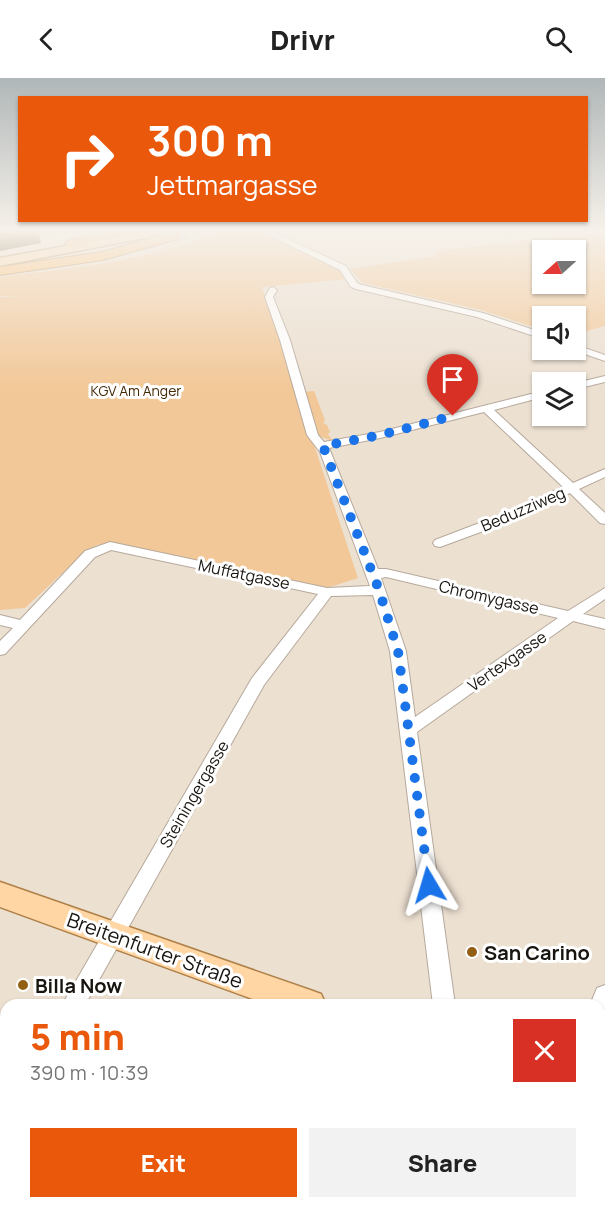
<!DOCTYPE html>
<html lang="en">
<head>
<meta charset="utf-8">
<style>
	body { margin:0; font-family:Manrope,sans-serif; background:#f2f2f2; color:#222; height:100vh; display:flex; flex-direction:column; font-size:22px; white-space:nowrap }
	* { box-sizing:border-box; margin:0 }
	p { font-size:20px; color:#767676 }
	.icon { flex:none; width:33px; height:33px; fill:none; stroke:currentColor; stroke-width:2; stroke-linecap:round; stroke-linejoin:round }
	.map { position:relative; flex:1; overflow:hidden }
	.side { position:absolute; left:0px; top:921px; width:606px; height:210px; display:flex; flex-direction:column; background:#fff; border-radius:18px 18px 0 0; box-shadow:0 2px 4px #0004 }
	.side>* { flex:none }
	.guide { position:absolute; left:18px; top:18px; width:570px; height:126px; border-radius:0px; box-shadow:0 2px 4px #0004; background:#ea580c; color:#fff; overflow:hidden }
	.needle { width:39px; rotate:249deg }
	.tools { position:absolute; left:532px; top:162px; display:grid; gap:12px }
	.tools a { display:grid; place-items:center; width:54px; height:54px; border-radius:0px; background:#fff; box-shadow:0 2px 4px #0004; font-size:30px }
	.pin { position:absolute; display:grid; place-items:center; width:51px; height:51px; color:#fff; margin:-62px -26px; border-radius:50% 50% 50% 0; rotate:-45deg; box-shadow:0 0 6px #0007 }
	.pin .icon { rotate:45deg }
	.me { position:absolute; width:66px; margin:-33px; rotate:353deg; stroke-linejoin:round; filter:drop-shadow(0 0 4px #0008) }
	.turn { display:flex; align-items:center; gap:21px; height:126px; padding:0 30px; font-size:27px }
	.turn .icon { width:78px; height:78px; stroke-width:2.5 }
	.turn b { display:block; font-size:42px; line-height:51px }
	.round { display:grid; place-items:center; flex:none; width:63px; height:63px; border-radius:0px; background:#f2f2f2 }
	.overview { display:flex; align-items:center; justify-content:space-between; height:102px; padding:0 30px }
	h1 { font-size:36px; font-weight:800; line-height:45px; color:#ea580c }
	.cta { display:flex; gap:12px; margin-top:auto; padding:12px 30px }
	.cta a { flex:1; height:69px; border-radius:0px; background:#ea580c; color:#fff; font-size:24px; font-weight:800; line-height:69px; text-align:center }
	.cta a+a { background:#f2f2f2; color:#222 }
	header { display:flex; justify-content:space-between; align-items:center; height:78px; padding:0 30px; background:#fff; font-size:27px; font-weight:800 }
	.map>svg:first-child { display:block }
	.green { fill:#f2c898; fill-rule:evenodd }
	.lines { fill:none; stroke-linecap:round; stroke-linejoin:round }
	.highway-tunnel { stroke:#ccc1b4; stroke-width:15; stroke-dasharray:15 8; stroke-linecap:butt }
	.street-casing { stroke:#b6a99c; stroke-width:2 }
	.secondary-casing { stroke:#b6a99c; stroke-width:2 }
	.primary-casing { stroke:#ae8149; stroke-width:3 }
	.highway-casing { stroke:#ae8149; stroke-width:2 }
	.street { fill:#fff; fill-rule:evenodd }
	.secondary { fill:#ffebd2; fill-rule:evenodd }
	.primary { fill:#ffd6a4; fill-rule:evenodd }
	.highway { fill:#ffbb68; fill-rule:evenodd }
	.shaded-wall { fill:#5c3c0f }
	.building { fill:#835516; stroke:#5c3c0f; stroke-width:1.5 }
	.route { stroke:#1a73e8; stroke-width:10; stroke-dasharray:0 18 }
	.poi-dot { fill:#935f13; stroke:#fff; stroke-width:2 }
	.labels { text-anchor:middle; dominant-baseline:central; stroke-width:6; stroke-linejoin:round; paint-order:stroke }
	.far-park-label { font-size:14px; fill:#432a07; stroke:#fff }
	.street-label { font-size:16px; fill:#18140f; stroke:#fff }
	.near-street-label { font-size:20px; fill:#18140f; stroke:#fff }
	.near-poi-label { font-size:20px; font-weight:bold; fill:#18140f; stroke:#fff; text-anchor:start }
</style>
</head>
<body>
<header><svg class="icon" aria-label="back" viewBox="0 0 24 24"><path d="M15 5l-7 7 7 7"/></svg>Drivr<svg class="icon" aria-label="search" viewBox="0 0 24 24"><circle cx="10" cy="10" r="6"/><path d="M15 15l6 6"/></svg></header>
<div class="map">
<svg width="605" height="1131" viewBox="0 0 605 1131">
	<rect width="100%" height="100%" fill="#ece0d1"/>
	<path class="green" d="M220 152H261L313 179 341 190 348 201 262 209 358 500 330 509H318L110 465 97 467 87 472 25 530 0 532V219L22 218H0V199C73 189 153 184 220 152Z
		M605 154V248L576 256V238H543V252L481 232 363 205 350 191 436 178V173ZM543 172H576V206H543Z
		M314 313 325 342 323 345 327 347 330 354 328 356 333 363 318 358 302 314Z"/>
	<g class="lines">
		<path class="highway-tunnel" d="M173 158 189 152"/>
		<defs>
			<path id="street" d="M0 152H56L52 154 0 156Z
				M259 152H268L346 188 357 205 362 207 483 235 543 255V261L477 239 356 211 351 209 340 192Z
				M273 209 277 212 273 219 290 262 318 357 324 364 380 354 543 313V319L494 332 573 405 605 391V399L579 411 605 435V446L600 445 570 415 505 445 440 469 435 468 433 465 435 462 495 439 563 409 484 334 380 360 329 370 378 491H386L568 533 605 510V521L583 536 605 541V551L573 543 417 654 455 927H433L390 573 373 517 331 518 264 607 85 927H62L252 600 318 516 111 472 95 479 5 576 0 577V563L13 550 0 547V537L20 542 85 473 110 464 327 510 370 508 320 374 307 357 280 262 265 219 270 210ZM386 499 558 540 415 639 406 573 381 500Z
				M576 267 605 277V283L573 272H576Z
				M605 298V304L576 311V305Z
				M605 907V936L600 938V927H590L597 910Z
				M6 1028V1059L0 1062V1031Z"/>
			<path id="secondary" d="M478 1125H514L515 1131H479Z"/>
			<path id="primary" d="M154 152H176L170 155 0 188V180Z
				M0 804 310 912 321 916 326 927H269L0 829Z
				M600 1014 605 1015V1051L600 1050Z"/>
			<path id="highway" d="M112 152H134L132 155 72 170 65 166 67 163Z
				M173 154 178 155 180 158 178 161 103 182 0 197V189L102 174Z"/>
		</defs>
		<use href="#street" class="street-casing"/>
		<use href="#secondary" class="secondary-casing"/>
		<use href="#primary" class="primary-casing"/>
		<use href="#highway" class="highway-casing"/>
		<use href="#street" class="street"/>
		<use href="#secondary" class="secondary"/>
		<use href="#primary" class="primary"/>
		<use href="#highway" class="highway"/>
	</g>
	<path class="shaded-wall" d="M38 152 41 165 0 173V163Z"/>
	<path class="building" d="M0 152H38L39 156 0 163Z"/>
	<linearGradient id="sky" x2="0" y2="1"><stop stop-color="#b0b7b8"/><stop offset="0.49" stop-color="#f6f1ea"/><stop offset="1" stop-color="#f6f1ea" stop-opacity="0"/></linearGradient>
	<rect width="605" height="310" fill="url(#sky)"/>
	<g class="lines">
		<path class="route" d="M429 807 398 573 379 512 323 368 381 357 453 338"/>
	</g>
	<g class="poi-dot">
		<circle cx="472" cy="874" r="6"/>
		<circle cx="23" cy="907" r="6"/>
	</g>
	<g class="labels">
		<g class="far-park-label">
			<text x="136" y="312">KGV Am Anger</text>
		</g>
		<g class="street-label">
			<text transform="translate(523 431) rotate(-23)">Beduzziweg</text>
			<text transform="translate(244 496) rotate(12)">Muffatgasse</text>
			<text transform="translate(489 519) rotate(13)">Chromygasse</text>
			<text transform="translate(507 583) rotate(-35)">Vertexgasse</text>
			<text transform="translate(194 716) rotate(-60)">Steiningergasse</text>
		</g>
		<g class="near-street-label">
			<text transform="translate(155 872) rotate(20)">Breitenfurter Straße</text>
		</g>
		<g class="near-poi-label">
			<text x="484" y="874">San Carino</text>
			<text x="35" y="907">Billa Now</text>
		</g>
	</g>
</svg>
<div class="tools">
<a><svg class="needle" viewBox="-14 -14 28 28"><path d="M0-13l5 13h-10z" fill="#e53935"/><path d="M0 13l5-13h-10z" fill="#767676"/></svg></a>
<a><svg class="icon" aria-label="sound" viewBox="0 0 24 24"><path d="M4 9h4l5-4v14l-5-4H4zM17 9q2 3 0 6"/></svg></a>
<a><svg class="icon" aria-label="layers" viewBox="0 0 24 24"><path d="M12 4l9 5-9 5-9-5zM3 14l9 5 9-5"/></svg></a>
</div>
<div class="pin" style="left:453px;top:338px;background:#d93025"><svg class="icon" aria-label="arrive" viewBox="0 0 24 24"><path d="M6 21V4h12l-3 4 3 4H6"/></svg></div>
<svg class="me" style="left:429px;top:807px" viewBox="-20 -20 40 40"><path d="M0-17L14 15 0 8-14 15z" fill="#1a73e8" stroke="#fff" stroke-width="4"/></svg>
<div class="guide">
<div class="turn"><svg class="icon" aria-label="right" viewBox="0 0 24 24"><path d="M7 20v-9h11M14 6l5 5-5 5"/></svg><div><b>300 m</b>Jettmargasse</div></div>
</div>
<section class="side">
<div class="overview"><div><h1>5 min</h1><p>390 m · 10:39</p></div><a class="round" style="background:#d93025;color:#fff"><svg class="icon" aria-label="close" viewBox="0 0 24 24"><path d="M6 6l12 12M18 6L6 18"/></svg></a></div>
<div class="cta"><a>Exit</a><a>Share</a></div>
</section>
</div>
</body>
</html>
